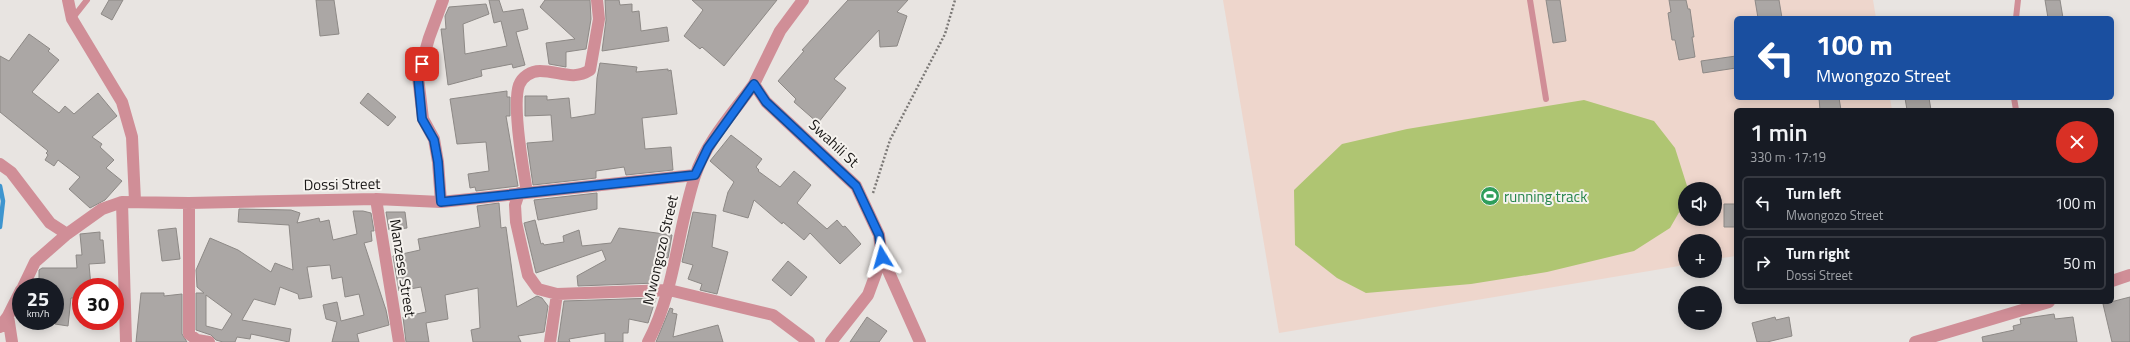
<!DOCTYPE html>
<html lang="en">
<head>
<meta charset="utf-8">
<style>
	body { margin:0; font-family:"Titillium Web",sans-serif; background:#242831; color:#f1f3f6; height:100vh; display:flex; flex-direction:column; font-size:15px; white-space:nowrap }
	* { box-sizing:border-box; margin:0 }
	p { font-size:13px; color:#9ea1a6 }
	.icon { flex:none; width:22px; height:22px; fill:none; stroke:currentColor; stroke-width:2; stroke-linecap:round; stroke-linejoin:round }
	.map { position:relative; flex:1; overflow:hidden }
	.drawer { position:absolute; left:1734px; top:108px; width:380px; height:196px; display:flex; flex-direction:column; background:#171b24; border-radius:6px; box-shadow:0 2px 10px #0003 }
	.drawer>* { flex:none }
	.top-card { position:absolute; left:1734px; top:16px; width:380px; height:84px; border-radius:6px; box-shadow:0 2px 10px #0003; background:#1a4fa0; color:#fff; overflow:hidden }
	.fabs { position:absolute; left:1678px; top:182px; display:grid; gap:8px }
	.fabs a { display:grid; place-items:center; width:44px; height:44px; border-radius:50%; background:#171b24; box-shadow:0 2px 10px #0003; font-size:20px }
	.speed { position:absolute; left:12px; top:278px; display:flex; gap:8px; font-size:20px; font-weight:700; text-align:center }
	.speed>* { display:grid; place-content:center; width:52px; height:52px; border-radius:50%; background:#171b24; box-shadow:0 2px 10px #0003; line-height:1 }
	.speed small { font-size:10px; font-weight:400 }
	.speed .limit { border:6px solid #d22; background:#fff; color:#111 }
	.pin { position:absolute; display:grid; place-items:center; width:34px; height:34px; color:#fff; margin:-17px; border-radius:8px; box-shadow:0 2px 6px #0006 }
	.me { position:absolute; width:44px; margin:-22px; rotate:352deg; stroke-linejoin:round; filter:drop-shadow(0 0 3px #0008) }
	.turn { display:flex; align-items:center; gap:14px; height:84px; padding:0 16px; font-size:18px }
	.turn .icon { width:52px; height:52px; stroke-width:2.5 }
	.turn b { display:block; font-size:28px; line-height:34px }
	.round { display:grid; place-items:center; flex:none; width:42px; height:42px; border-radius:21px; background:#242831 }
	.headline { display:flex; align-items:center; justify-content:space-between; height:68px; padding:0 16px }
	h1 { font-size:24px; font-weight:600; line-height:30px }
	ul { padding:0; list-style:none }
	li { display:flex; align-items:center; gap:12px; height:54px; margin:0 8px 6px; padding:0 8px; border:2px solid #363941; border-radius:6px }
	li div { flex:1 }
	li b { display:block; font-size:15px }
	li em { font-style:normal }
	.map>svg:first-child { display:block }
	.education { fill:#eed6cc; fill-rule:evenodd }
	.green { fill:#afc572 }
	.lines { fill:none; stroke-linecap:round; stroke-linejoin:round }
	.stream { stroke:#3e95cf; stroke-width:4.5 }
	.building { fill:#aba7a5; stroke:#8d8986; fill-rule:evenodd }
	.path { stroke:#7b7876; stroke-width:2.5; stroke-dasharray:2 2; stroke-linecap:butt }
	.lane { stroke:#d08e97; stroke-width:6 }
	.street { stroke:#d08e97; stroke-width:12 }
	.route-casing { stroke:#114b97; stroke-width:10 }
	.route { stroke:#1a73e8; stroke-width:7 }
	.labels { text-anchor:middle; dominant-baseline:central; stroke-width:4; stroke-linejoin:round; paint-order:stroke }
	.street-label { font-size:15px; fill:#1a1817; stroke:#f5f2ee }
	.leisure-label { font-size:15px; fill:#27864d; stroke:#f5f2ee; text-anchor:start }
</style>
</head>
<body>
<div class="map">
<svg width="2130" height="342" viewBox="0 0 2130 342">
	<rect width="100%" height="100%" fill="#e8e4e1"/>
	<path class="education" d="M1223 0H1873L1876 18H1736V98H1890L1892 110H1736V256L1715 259V241H1685V265L1279 333ZM1685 189H1715V219H1685Z"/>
	<path class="green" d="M1584 100 1654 121 1675 148 1688 189H1685V202L1670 228 1634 251 1547 272 1471 284 1366 293 1337 278 1295 245 1294 190 1342 144 1407 129Z"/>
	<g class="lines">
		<path class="stream" d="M0 186 3 201 0 227"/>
	</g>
	<path class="building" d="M109 0H123L112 20 101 14Z
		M316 0H334L339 34 320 36Z
		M489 0H499L503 12 523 9 528 29 516 32 525 65 513 68 512 64 481 70 482 76 448 85 441 29H446L445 16 449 7 486 4 489 14 463 24 465 54 507 46 501 21 494 23Z
		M545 0H590L591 19 586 49 566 52V67L549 64 546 43 575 39 540 7Z
		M605 0H619L620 5 632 4V12L639 11 641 31 667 27 669 41 602 51 606 20Z
		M692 0H777L724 66 702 47 700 49 684 36 703 10Z
		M848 0H908L897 12 907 16 897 46 880 47 879 30 834 79 846 88 818 123 794 102 796 99 778 81 804 51 802 50Z
		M1546 0H1560L1566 41 1553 43Z
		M1669 0H1686L1688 9H1690L1694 37H1692L1695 57 1679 60 1675 40H1672L1668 13 1671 12Z
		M1755 0H1779L1782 18H1758Z
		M2045 0H2060L2063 18H2048Z
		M29 34 50 49 48 51 59 60 32 92 59 113 65 106 74 114 98 93 117 116 92 137 102 144 100 147 114 160 106 168 122 181 105 200 90 208 69 189 80 177 58 160 54 166 45 160 48 155 46 153 48 151 0 112V56L9 61Z
		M1736 56V68L1703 73 1701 61Z
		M600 63 637 67 636 72 668 69V71L671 70 677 114 642 118 645 149 671 147 673 170 626 175 624 167 596 171V178L533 185 527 143 553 141 551 115 525 116V96H547V100L569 98 571 118 595 114 597 78Z
		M507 91V97H510V116H506L518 186 476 191 475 187 470 188 468 174 489 171 486 142 457 144 450 99Z
		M368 93 396 117 388 126 360 103Z
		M1819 98H1839L1841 110H1820Z
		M1905 98H1929L1931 110H1907Z
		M731 135 762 159 756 167 759 170 758 171 780 187 794 171 811 185 797 203 827 229 837 220 843 227 845 226 861 244 840 264 810 233 804 240 783 222 782 224 754 200 748 218 723 211 728 192 734 182 710 161Z
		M597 193V209L538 220 534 200Z
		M499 203 501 228 506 227 517 307 537 296 542 298 548 306 544 332 518 336 521 342H473L471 330 480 328 478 288 445 295 448 319 426 323 429 342H406L403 317 426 312 421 287 399 291 393 256 420 250 418 239 480 227 477 206Z
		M1724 204H1736V227H1724Z
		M239 209 291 210 300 213 297 223 319 218 320 222 329 220 333 240 357 234 353 211H363L371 213 374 231H371L372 241 364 243 386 310 389 325 357 334 359 342H332L337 322 326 319 323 305 337 302 341 321 364 315 359 294 345 297 342 277 332 279 330 265 307 267 312 297 299 299 298 294 280 287 275 305 254 299 242 320 291 329 289 342 251 334 250 339 237 337 235 342H223L216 340 211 335 196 330V293H204L197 287 196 270 210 238 238 250 271 272 275 263 293 270 289 225 238 222ZM206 295 232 314 222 330 206 326Z
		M386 212H405L407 228 389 230Z
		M693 212 716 215 712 247 728 252 717 294 700 290 702 284 688 279 693 265 682 262Z
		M535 220 541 244 543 243 544 245 564 242 563 236 579 230 582 246 611 243 619 228 672 235 668 258 659 255 656 283 578 286 577 276 606 260 602 250 536 273 524 223Z
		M176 228 180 259 162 261 158 230Z
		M100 232V240H103L105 263 89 264 91 287H81V298H71L68 326 55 324V287H39V270L42 268H77L76 255H82L80 234Z
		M788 261 807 277 791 296 772 280Z
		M141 293H164V296L182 294V334L187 342H136Z
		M2130 297V342H2112L2103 304Z
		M656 298 648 323 629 319 628 333H623V342H605V333L569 339 570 342H558L564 301Z
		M670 308 673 309 672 313 677 314 673 337 718 325 723 342H656Z
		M2054 314 2055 319 2073 317 2077 342H1983L1982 337 2014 330 2013 326 2021 324 2020 319Z
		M867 317 887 331 879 342H850Z
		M1775 317 1776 320 1789 317 1792 336 1767 342H1757L1752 323Z"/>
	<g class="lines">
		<path class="path" d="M873 193 890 140 945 34 955 0"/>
		<path class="lane" d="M1530 0 1546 99
			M2016 18 2018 0
			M72 19 87 0
			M2014 98 2016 110"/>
		<path class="street" d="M68 0 72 19 122 102 132 137 135 201
			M803 0 780 31 754 84 766 102 856 186 879 235 882 257 868 295 831 342
			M0 164 11 172 50 223 67 234
			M527 192C523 169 512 105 519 85 522 77 531 71 540 71 559 71 573 81 590 70L599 19 597 0
			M519 193 515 205 516 222 528 275 538 289 557 294 669 290 773 315 809 342
			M376 199 399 342
			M122 202 126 342
			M441 202 438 162 434 139 423 119 418 77 429 38 443 0
			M189 203V334L197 340 209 342
			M882 257 920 342
			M2112 281 2130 275
			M23 287 35 262 67 234 102 209 122 202 189 203 376 199 441 202 695 175
			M8 316 12 342
			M0 327 8 316 21 290
			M550 342 557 294
			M648 342C675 291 677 231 695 176 706 142 733 113 754 84
			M1915 342 2049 302"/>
	</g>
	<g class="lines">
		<defs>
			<path id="route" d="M422 64 418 77 422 119 434 140 438 162 441 202 695 175 708 148 754 84 766 102 856 186 879 235 882 257"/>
		</defs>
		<use href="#route" class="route-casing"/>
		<use href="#route" class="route"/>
	</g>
	<defs>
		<symbol id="stadium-disc" viewBox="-11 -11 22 22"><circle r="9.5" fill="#2e9e5b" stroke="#f5f2ee"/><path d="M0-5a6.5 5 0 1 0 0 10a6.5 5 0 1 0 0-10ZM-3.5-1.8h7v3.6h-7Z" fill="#fff"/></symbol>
	</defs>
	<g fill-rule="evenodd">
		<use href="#stadium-disc" x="1479" y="185" width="22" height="22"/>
	</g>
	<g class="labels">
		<g class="street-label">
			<text transform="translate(834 143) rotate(43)">Swahili St</text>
			<text transform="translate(342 184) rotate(-1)">Dossi Street</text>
			<text transform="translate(660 250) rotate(-77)">Mwongozo Street</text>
			<text transform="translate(403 268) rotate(81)">Manzese Street</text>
		</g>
		<g class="leisure-label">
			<text x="1504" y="196">running track</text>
		</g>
	</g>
</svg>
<div class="fabs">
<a><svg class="icon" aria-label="sound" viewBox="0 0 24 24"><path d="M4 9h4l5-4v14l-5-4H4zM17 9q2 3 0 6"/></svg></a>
<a>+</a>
<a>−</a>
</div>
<div class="speed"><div>25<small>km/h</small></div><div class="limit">30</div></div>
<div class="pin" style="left:422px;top:64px;background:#d93025"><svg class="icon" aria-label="arrive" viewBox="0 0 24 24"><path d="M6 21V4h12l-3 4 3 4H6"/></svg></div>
<svg class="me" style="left:882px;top:257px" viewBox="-20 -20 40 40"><path d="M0-17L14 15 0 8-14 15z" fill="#1a73e8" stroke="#fff" stroke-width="4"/></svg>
<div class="top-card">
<div class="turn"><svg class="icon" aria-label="left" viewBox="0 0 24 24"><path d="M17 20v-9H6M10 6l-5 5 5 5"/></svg><div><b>100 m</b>Mwongozo Street</div></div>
</div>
<section class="drawer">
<div class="headline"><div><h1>1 min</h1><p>330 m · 17:19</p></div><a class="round" style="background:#d93025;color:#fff"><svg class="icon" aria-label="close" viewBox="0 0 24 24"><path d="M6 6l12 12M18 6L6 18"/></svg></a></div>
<ul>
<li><svg class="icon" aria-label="left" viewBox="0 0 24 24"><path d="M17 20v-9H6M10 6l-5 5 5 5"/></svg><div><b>Turn left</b><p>Mwongozo Street</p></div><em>100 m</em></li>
<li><svg class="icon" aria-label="right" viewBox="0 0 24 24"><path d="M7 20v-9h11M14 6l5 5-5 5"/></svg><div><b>Turn right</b><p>Dossi Street</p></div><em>50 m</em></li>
</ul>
</section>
</div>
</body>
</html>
